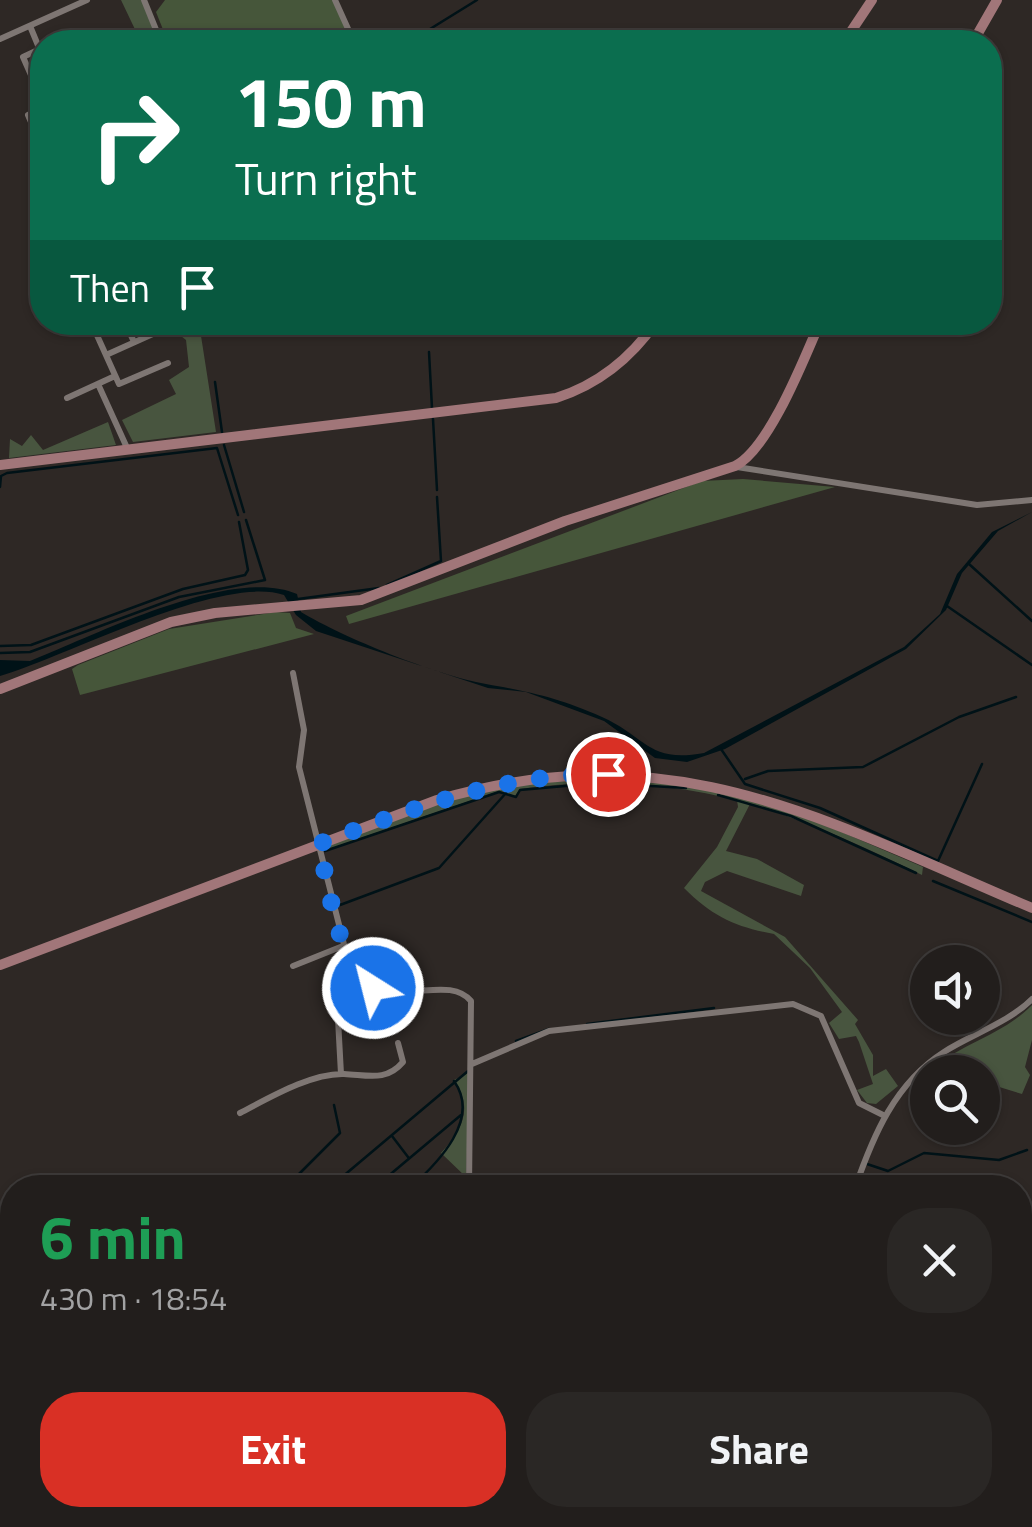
<!DOCTYPE html>
<html lang="en">
<head>
<meta charset="utf-8">
<style>
	body { margin:0; font-family:"Titillium Web",sans-serif; background:#2a2725; color:#f1f3f6; height:100vh; display:flex; flex-direction:column; font-size:38px; white-space:nowrap }
	* { box-sizing:border-box; margin:0 }
	p { font-size:32px; color:#a2a2a3 }
	.icon { flex:none; width:55px; height:55px; fill:none; stroke:currentColor; stroke-width:2; stroke-linecap:round; stroke-linejoin:round }
	.map { position:relative; flex:1; overflow:hidden }
	.details { position:absolute; left:0px; top:1175px; width:1032px; height:352px; display:flex; flex-direction:column; background:#221e1c; border-radius:40px 40px 0 0; box-shadow:0 2px 8px #0004,0 0 0 2px #3f3c3b }
	.details>* { flex:none }
	.guide { position:absolute; left:30px; top:30px; width:972px; height:305px; border-radius:40px; box-shadow:0 2px 8px #0004,0 0 0 2px #3f3c3b; background:#0b6e4f; color:#fff; overflow:hidden }
	.controls { position:absolute; left:910px; top:945px; display:grid; gap:20px }
	.controls a { display:grid; place-items:center; width:90px; height:90px; border-radius:50%; background:#221e1c; box-shadow:0 2px 8px #0004,0 0 0 2px #3f3c3b; font-size:50px }
	.pin { position:absolute; display:grid; place-items:center; width:85px; height:85px; color:#fff; margin:-42px; border:5px solid #fff; border-radius:50%; box-shadow:0 2px 10px #0007 }
	.me { position:absolute; width:110px; margin:-55px; rotate:324deg; stroke-linejoin:round; filter:drop-shadow(0 0 8px #0008) }
	.turn { display:flex; align-items:center; gap:35px; height:210px; padding:0 40px; font-size:45px }
	.turn .icon { width:130px; height:130px; stroke-width:2.5 }
	.turn b { display:block; font-size:70px; line-height:85px }
	.then { display:flex; align-items:center; height:95px; padding:0 40px; background:#0003; gap:20px; font-size:38px }
	.round { display:grid; place-items:center; flex:none; width:105px; height:105px; border-radius:40px; background:#2a2725 }
	.head { display:flex; align-items:center; justify-content:space-between; height:170px; padding:0 40px }
	h1 { font-size:60px; font-weight:700; line-height:75px; color:#1e9e55 }
	.primary-button { display:flex; gap:20px; margin-top:auto; padding:20px 40px }
	.primary-button a { flex:1; height:115px; border-radius:40px; background:#d93025; color:#fff; font-size:40px; font-weight:700; line-height:115px; text-align:center }
	.primary-button a+a { background:#2a2725; color:#f1f3f6 }
	.map>svg:first-child { display:block }
	.green { fill:#48553f }
	.forest { fill:#46563a }
	.water { fill:#001217 }
	.lines { fill:none; stroke-linecap:round; stroke-linejoin:round }
	.stream { stroke:#001217; stroke-width:2.5 }
	.street { stroke:#7e7673; stroke-width:6 }
	.secondary { stroke:#a17679; stroke-width:10 }
	.route { stroke:#1a73e8; stroke-width:18; stroke-dasharray:0 32.4 }
</style>
</head>
<body>
<div class="map">
<svg width="1032" height="1527" viewBox="0 0 1032 1527">
	<rect width="100%" height="100%" fill="#2e2825"/>
	<path class="green" d="M121 0H142L160 42H141Z
		M191 323H199L216 432 133 442 122 420 176 394 169 380 189 367 186 340 181 336Z
		M108 422 116 445 9 458 10 439 22 446 31 435 43 450Z
		M611 778 707 788 802 815 923 867 922 875C784 807 677 767 520 789L515 796 499 791 323 851 321 846 439 802 504 785Z
		M737 800 750 804 726 851 757 859 804 885 801 896 727 871 705 882 701 891 785 937 858 1020 855 1024 873 1055V1076L886 1069 898 1086 876 1104 867 1103 857 1090 873 1084 859 1042 856 1036 839 1039 829 1023 842 1012 810 968 774 934C736 927 713 917 684 888L717 847 738 807Z
		M1032 1005V1040L1025 1067 1030 1075 1022 1094 983 1082 982 1072H928C959 1044 1003 1035 1032 1005Z
		M470 1072 466 1177 441 1153C462 1130 474 1109 454 1080Z"/>
	<path class="forest" d="M165 0H333L352 42H168L156 12Z
		M743 479 835 487 349 624 346 616 702 481Z
		M276 612 290 613 296 628 314 634 80 695 72 669 78 665 169 629Z"/>
	<path class="water" d="M1032 512 998 531 962 573 946 610 906 649 725 749 687 762 655 758 604 721 526 692 488 688 316 631 296 615 284 595C220 574 68 656 0 676V660L30 661C93 636 232 565 297 594L301 612C344 638 436 675 486 684 531 692 559 698 602 717 648 738 648 763 704 753L904 647 940 614 957 574 992 532Z"/>
	<g class="lines">
		<path class="stream" d="M409 42 477 0
			M429 352 432 408
			M215 382 222 432
			M433 419 437 490
			M224 445 244 512
			M0 487 1 476 7 473 217 448 238 515
			M969 564 1032 621
			M387 585 441 561 437 497
			M298 599 379 588
			M947 606 1032 665
			M0 646 31 645 183 589 245 575 248 570 239 522
			M0 653 30 652 179 597 265 580 246 520
			M721 749 745 784 820 808 938 861 982 764
			M745 779 768 771 863 767 959 717 1016 697
			M718 795 791 816 916 873
			M325 851 499 792 516 797 520 790 599 783 686 788
			M933 881 1032 922
			M340 905 439 868 506 793
			M587 1024 714 1008
			M516 1041 549 1029
			M392 1136 408 1157
			M867 1164 888 1171 924 1153 999 1160 1027 1150
			M859 1184 868 1188
			M285 1188 340 1133 334 1105
			M329 1188 468 1071
			M374 1188 461 1115
			M410 1188C439 1162 481 1119 454 1081
			M1020 1340 1032 1339
			M464 1515 470 1527
			M479 1515 512 1527
			M693 1527 694 1515"/>
		<path class="street" d="M144 0 161 42
			M335 0 354 42
			M30 26 42 55
			M0 39 87 0
			M40 49 23 57 42 100
			M42 108 28 115 42 148
			M91 322 119 384 168 363
			M125 322 134 342
			M106 355 155 333
			M98 384 128 450
			M67 398 115 376
			M737 467 977 505 1032 500
			M293 673 304 730 299 767 349 964C386 1018 445 970 471 1001L469 1188
			M293 966 343 946
			M472 1064 549 1031 793 1004 821 1016 859 1103 883 1115
			M341 1074 338 1019 346 958
			M240 1113C269 1098 311 1073 344 1074 368 1075 386 1082 403 1062L398 1043
			M855 1188C873 1136 895 1083 944 1052 972 1034 1008 1023 1032 999
			M1020 1290 1032 1293
			M470 1515 495 1527
			M792 1515 1000 1525
			M785 1527 791 1515"/>
		<path class="secondary" d="M844 42 872 0
			M973 42 997 0
			M0 465 556 398C597 385 631 358 656 322
			M0 689 171 622 215 613 361 600 565 521 735 466C769 449 804 359 820 322
			M0 965 437 800C672 731 822 819 1032 908"/>
	</g>
	<g class="lines">
		<path class="route" d="M373 988C335 958 331 889 318 844 418 807 500 774 608 774"/>
	</g>
</svg>
<div class="controls">
<a><svg class="icon" aria-label="sound" viewBox="0 0 24 24"><path d="M4 9h4l5-4v14l-5-4H4zM17 9q2 3 0 6"/></svg></a>
<a><svg class="icon" aria-label="search" viewBox="0 0 24 24"><circle cx="10" cy="10" r="6"/><path d="M15 15l6 6"/></svg></a>
</div>
<div class="pin" style="left:608px;top:774px;background:#d93025"><svg class="icon" aria-label="arrive" viewBox="0 0 24 24"><path d="M6 21V4h12l-3 4 3 4H6"/></svg></div>
<svg class="me" style="left:373px;top:988px" viewBox="-20 -20 40 40"><circle r="17" fill="#1a73e8" stroke="#fff" stroke-width="3"/><path d="M0-11L8 9 0 5-8 9z" fill="#fff"/></svg>
<div class="guide">
<div class="turn"><svg class="icon" aria-label="right" viewBox="0 0 24 24"><path d="M7 20v-9h11M14 6l5 5-5 5"/></svg><div><b>150 m</b>Turn right</div></div>
<div class="then">Then<svg class="icon" aria-label="arrive" viewBox="0 0 24 24"><path d="M6 21V4h12l-3 4 3 4H6"/></svg></div>
</div>
<section class="details">
<div class="head"><div><h1>6 min</h1><p>430 m · 18:54</p></div><a class="round"><svg class="icon" aria-label="close" viewBox="0 0 24 24"><path d="M6 6l12 12M18 6L6 18"/></svg></a></div>
<div class="primary-button"><a>Exit</a><a>Share</a></div>
</section>
</div>
</body>
</html>
